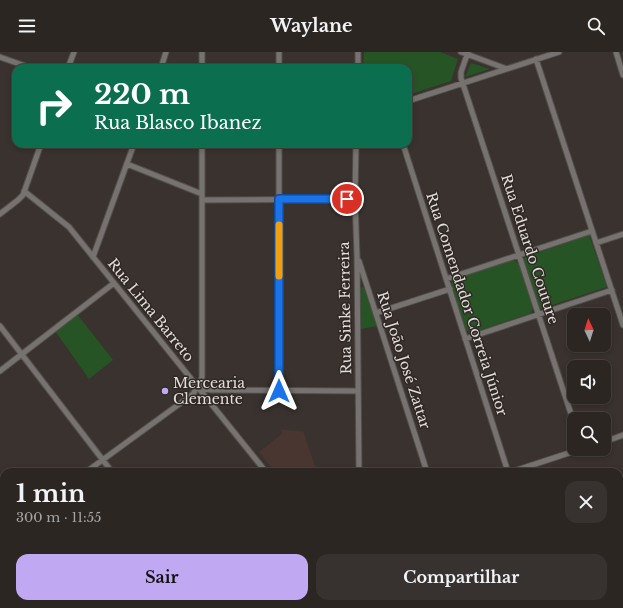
<!DOCTYPE html>
<html lang="pt">
<head>
<meta charset="utf-8">
<style>
	body { margin:0; font-family:"Libre Baskerville",serif; background:#37322f; color:#f1f3f6; height:100vh; display:flex; flex-direction:column; font-size:15px; white-space:nowrap }
	* { box-sizing:border-box; margin:0 }
	p { font-size:13px; color:#a6a5a5 }
	.icon { flex:none; width:22px; height:22px; fill:none; stroke:currentColor; stroke-width:2; stroke-linecap:round; stroke-linejoin:round }
	.map { position:relative; flex:1; overflow:hidden }
	.sheet { position:absolute; left:0px; top:416px; width:623px; height:140px; display:flex; flex-direction:column; background:#2b2622; border-radius:12px 12px 0 0; box-shadow:0 2px 6px #0003,0 0 0 1px #474340 }
	.sheet>* { flex:none }
	.hud { position:absolute; left:12px; top:12px; width:400px; height:84px; border-radius:12px; box-shadow:0 2px 6px #0003,0 0 0 1px #474340; background:#0b6e4f; color:#fff; overflow:hidden }
	.needle { width:26px; rotate:356deg }
	.tools { position:absolute; left:567px; top:256px; display:grid; gap:8px }
	.tools a { display:grid; place-items:center; width:44px; height:44px; border-radius:8px; background:#2b2622; box-shadow:0 2px 6px #0003,0 0 0 1px #474340; font-size:20px }
	.pin { position:absolute; display:grid; place-items:center; width:34px; height:34px; color:#fff; margin:-17px; border:2px solid #fff; border-radius:50%; box-shadow:0 1px 4px #0007 }
	.me { position:absolute; width:44px; margin:-22px; rotate:0deg; stroke-linejoin:round; filter:drop-shadow(0 0 3px #0008) }
	.turn { display:flex; align-items:center; gap:14px; height:84px; padding:0 16px; font-size:18px }
	.turn .icon { width:52px; height:52px; stroke-width:2.5 }
	.turn b { display:block; font-size:28px; line-height:34px }
	.round { display:grid; place-items:center; flex:none; width:42px; height:42px; border-radius:12px; background:#37322f }
	.headline { display:flex; align-items:center; justify-content:space-between; height:68px; padding:0 16px }
	h1 { font-size:24px; font-weight:800; line-height:30px }
	.primary-button { display:flex; gap:8px; margin-top:auto; padding:8px 16px }
	.primary-button a { flex:1; height:46px; border-radius:12px; background:#c1a8f3; color:#111; font-size:16px; font-weight:800; line-height:46px; text-align:center }
	.primary-button a+a { background:#37322f; color:#f1f3f6 }
	header { display:flex; justify-content:space-between; align-items:center; height:52px; padding:0 16px; background:#2b2622; font-size:18px; font-weight:800 }
	.map>svg:first-child { display:block }
	.education { fill:#4a3631 }
	.green { fill:#275425 }
	.lines { fill:none; stroke-linecap:round; stroke-linejoin:round }
	.stream { stroke:#001c3d; stroke-width:2 }
	.street-casing { stroke:#544e4a; stroke-width:7 }
	.street { stroke:#75726f; stroke-width:5 }
	.route-casing { stroke:#114b97; stroke-width:10 }
	.route { stroke:#1a73e8; stroke-width:7 }
	.slow { stroke:#f59e0b; stroke-width:7 }
	.poi-dot { fill:#c1a8f3; stroke:#2f2824; stroke-width:1.5 }
	.labels { text-anchor:middle; dominant-baseline:central; stroke-width:3; stroke-linejoin:round; paint-order:stroke }
	.street-label { font-size:14px; fill:#e3dedc; stroke:#2f2824 }
	.poi-label { font-size:14px; fill:#e3dedc; stroke:#2f2824; text-anchor:start }
</style>
</head>
<body>
<header><svg class="icon" aria-label="menu" viewBox="0 0 24 24"><path d="M4 6h16M4 12h16M4 18h16"/></svg>Waylane<svg class="icon" aria-label="search" viewBox="0 0 24 24"><circle cx="10" cy="10" r="6"/><path d="M15 15l6 6"/></svg></header>
<div class="map">
<svg width="623" height="556" viewBox="0 0 623 556">
	<rect width="100%" height="100%" fill="#39322e"/>
	<path class="education" d="M280 378 303 379 317 420H275L259 400 283 381Z"/>
	<path class="green" d="M364 0H440L458 7 451 29 408 43V16H363Z
		M471 11 490 17 465 25Z
		M589 183 607 235 540 257 523 206Z
		M513 208 516 209 520 213 533 254C533 257 532 261 528 262L474 280C469 280 467 280 465 276L451 233 452 230 455 227Z
		M363 235 364 236 378 274 360 277 359 236Z
		M77 262 113 308 89 327 55 279Z
		M358 552H376L380 556H359Z"/>
	<g class="lines">
		<path class="stream" d="M366 552 370 556"/>
		<defs>
			<path id="street" d="M202 0V16
				M279 0V16
				M461 0 507 17
				M468 0 461 20V26L574 371
				M616 0 623 23
				M0 5 31 16
				M536 7 623 273
				M68 16 74 0
				M161 16 166 0
				M358 16V0
				M408 49 559 0
				M279 92V339
				M356 92 355 147 357 204 359 420
				M403 92 508 420
				M127 112 202 142
				M24 139 69 175 266 420
				M202 148 355 147
				M0 162 18 148 23 143 41 92
				M596 191 623 182
				M93 205 134 92
				M359 209 427 420
				M446 227 592 179
				M376 261 450 237
				M0 274 112 420
				M465 287 612 238
				M0 319 114 231
				M198 335 211 338 358 339
				M604 390 623 383
				M86 420 193 342 201 328 202 325V92
				M511 420 581 397
				M0 447 4 452
				M619 466 623 465
				M0 486 4 483
				M619 532 623 523
				M81 552 84 556
				M213 552 216 556
				M448 552V556
				M506 555 507 556
				M128 556 134 552
				M347 556 351 552
				M530 556 543 552
				M608 556 610 552"/>
		</defs>
		<use href="#street" class="street-casing"/>
		<use href="#street" class="street"/>
	</g>
	<g class="lines">
		<defs>
			<path id="route" d="M279 339V147H347"/>
		</defs>
		<use href="#route" class="route-casing"/>
		<use href="#route" class="route"/>
		<path class="slow" d="M279 173V224"/>
	</g>
	<circle class="poi-dot" cx="165" cy="339" r="4"/>
	<g class="labels">
		<g class="street-label">
			<text transform="translate(530 197) rotate(72)">Rua Eduardo Couture</text>
			<text transform="translate(467 252) rotate(72)">Rua Comendador Correia Júnior</text>
			<text transform="translate(345 256) rotate(-91)">Rua Sinke Ferreira</text>
			<text transform="translate(151 258) rotate(51)">Rua Lima Barreto</text>
			<text transform="translate(404 308) rotate(72)">Rua João José Zattar</text>
		</g>
		<g class="poi-label">
			<text x="173" y="331">Mercearia<tspan x="173" dy="16">Clemente</tspan></text>
		</g>
	</g>
</svg>
<div class="tools">
<a><svg class="needle" viewBox="-14 -14 28 28"><path d="M0-13l5 13h-10z" fill="#e53935"/><path d="M0 13l5-13h-10z" fill="#a6a5a5"/></svg></a>
<a><svg class="icon" aria-label="sound" viewBox="0 0 24 24"><path d="M4 9h4l5-4v14l-5-4H4zM17 9q2 3 0 6"/></svg></a>
<a><svg class="icon" aria-label="search" viewBox="0 0 24 24"><circle cx="10" cy="10" r="6"/><path d="M15 15l6 6"/></svg></a>
</div>
<div class="pin" style="left:347px;top:147px;background:#d93025"><svg class="icon" aria-label="arrive" viewBox="0 0 24 24"><path d="M6 21V4h12l-3 4 3 4H6"/></svg></div>
<svg class="me" style="left:279px;top:339px" viewBox="-20 -20 40 40"><path d="M0-17L14 15 0 8-14 15z" fill="#1a73e8" stroke="#fff" stroke-width="4"/></svg>
<div class="hud">
<div class="turn"><svg class="icon" aria-label="right" viewBox="0 0 24 24"><path d="M7 20v-9h11M14 6l5 5-5 5"/></svg><div><b>220 m</b>Rua Blasco Ibanez</div></div>
</div>
<section class="sheet">
<div class="headline"><div><h1>1 min</h1><p>300 m · 11:55</p></div><a class="round"><svg class="icon" aria-label="close" viewBox="0 0 24 24"><path d="M6 6l12 12M18 6L6 18"/></svg></a></div>
<div class="primary-button"><a>Sair</a><a>Compartilhar</a></div>
</section>
</div>
</body>
</html>
